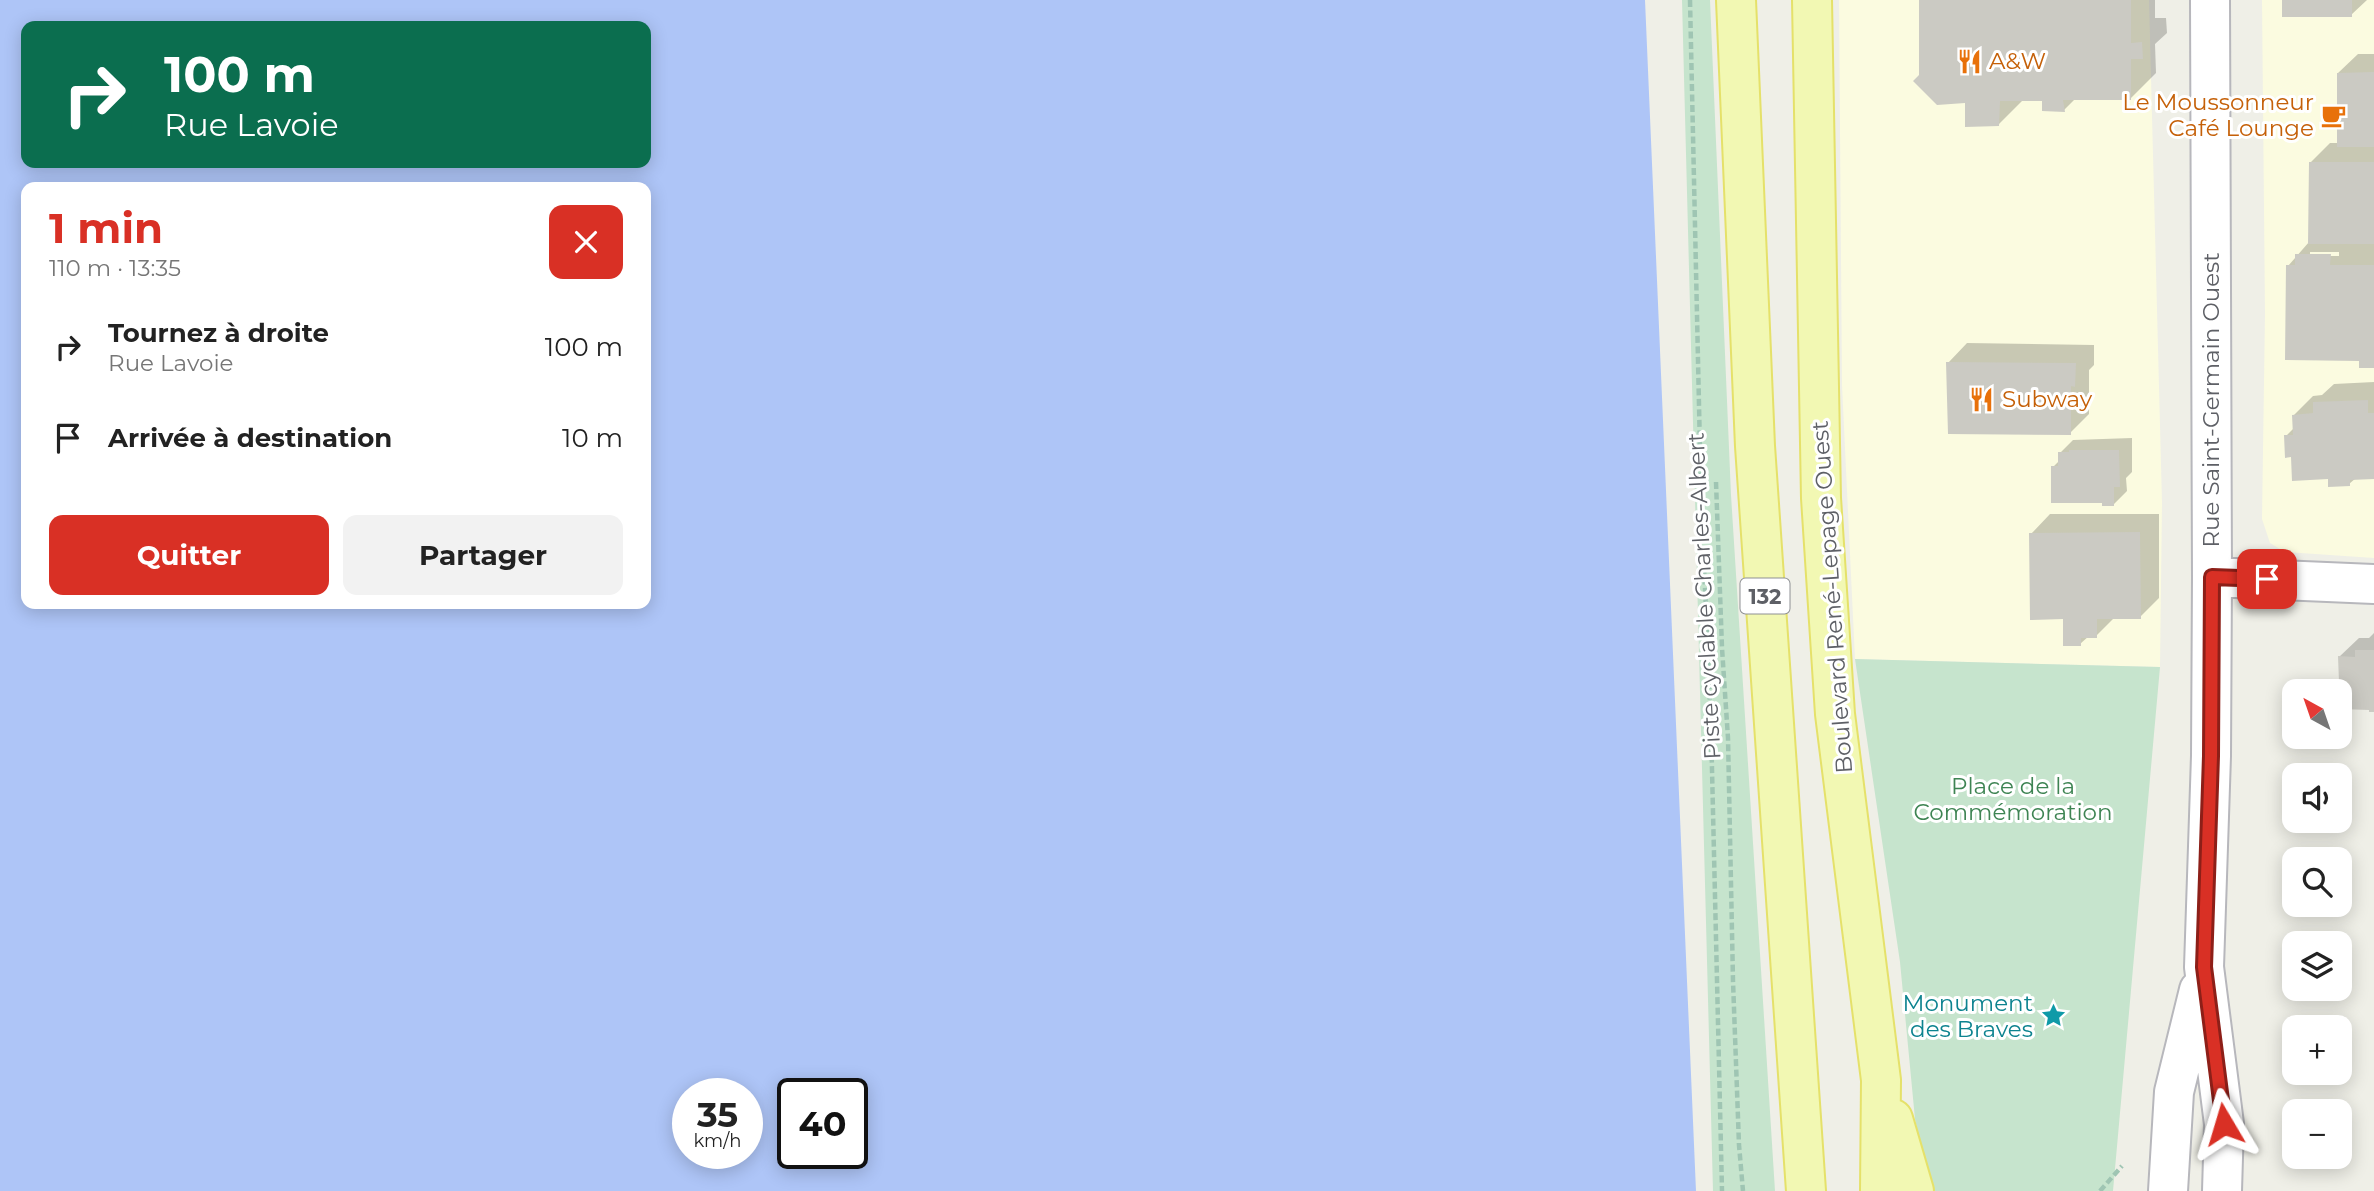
<!DOCTYPE html>
<html lang="fr">
<head>
<meta charset="utf-8">
<style>
	body { margin:0; font-family:Montserrat,sans-serif; background:#f2f2f2; color:#222; height:100vh; display:flex; flex-direction:column; font-size:26px; white-space:nowrap }
	* { box-sizing:border-box; margin:0 }
	p { font-size:23px; color:#767676 }
	.icon { flex:none; width:38px; height:38px; fill:none; stroke:currentColor; stroke-width:2; stroke-linecap:round; stroke-linejoin:round }
	.map { position:relative; flex:1; overflow:hidden }
	.sheet { position:absolute; left:21px; top:182px; width:630px; height:427px; display:flex; flex-direction:column; background:#fff; border-radius:14px; box-shadow:0 4px 18px #0003 }
	.sheet>* { flex:none }
	.guide { position:absolute; left:21px; top:21px; width:630px; height:147px; border-radius:14px; box-shadow:0 4px 18px #0003; background:#0b6e4f; color:#fff; overflow:hidden }
	.needle { width:46px; rotate:320deg }
	.fabs { position:absolute; left:2282px; top:679px; display:grid; gap:14px }
	.fabs a { display:grid; place-items:center; width:70px; height:70px; border-radius:14px; background:#fff; box-shadow:0 4px 18px #0003; font-size:35px }
	.speed { position:absolute; left:672px; top:1078px; display:flex; gap:14px; font-size:35px; font-weight:700; text-align:center }
	.speed>* { display:grid; place-content:center; width:91px; height:91px; border-radius:50%; background:#fff; box-shadow:0 4px 18px #0003; line-height:1 }
	.speed small { font-size:18px; font-weight:400 }
	.speed .limit { border:4px solid #111; border-radius:10px; background:#fff; color:#111 }
	.pin { position:absolute; display:grid; place-items:center; width:60px; height:60px; color:#fff; margin:-30px; border-radius:14px; box-shadow:0 4px 10px #0006 }
	.me { position:absolute; width:77px; margin:-38px; rotate:353deg; stroke-linejoin:round; filter:drop-shadow(0 0 5px #0008) }
	.turn { display:flex; align-items:center; gap:24px; height:147px; padding:0 28px; font-size:32px }
	.turn .icon { width:91px; height:91px; stroke-width:2.5 }
	.turn b { display:block; font-size:49px; line-height:60px }
	.round { display:grid; place-items:center; flex:none; width:74px; height:74px; border-radius:14px; background:#f2f2f2 }
	.head { display:flex; align-items:center; justify-content:space-between; height:119px; padding:0 28px }
	h1 { font-size:42px; font-weight:700; line-height:52px; color:#d93025 }
	.cta { display:flex; gap:14px; margin-top:auto; padding:14px 28px }
	.cta a { flex:1; height:80px; border-radius:14px; background:#d93025; color:#fff; font-size:28px; font-weight:700; line-height:80px; text-align:center }
	.cta a+a { background:#f2f2f2; color:#222 }
	ul { padding:0; list-style:none }
	li { display:flex; align-items:center; gap:21px; height:91px; padding:0 28px }
	li div { flex:1 }
	li b { display:block; font-size:26px }
	li em { font-style:normal }
	.map>svg:first-child { display:block }
	.commercial { fill:#fbfbe0 }
	.green { fill:#c6e4cd }
	.water { fill:#aec5f7; fill-rule:evenodd }
	.shadow { fill:#0003; fill-rule:evenodd }
	.building { fill:#cbcac3 }
	.lines { fill:none; stroke-linecap:round; stroke-linejoin:round }
	.minor-casing { stroke:#b7b7bc; stroke-width:42 }
	.major-casing { stroke:#e5e16a; stroke-width:42 }
	.path { stroke:#9fc5b3; stroke-width:4.5; stroke-dasharray:7 3.5; stroke-linecap:butt }
	.minor { stroke:#fff; stroke-width:38 }
	.major { stroke:#f2f8b3; stroke-width:38 }
	.route-casing { stroke:#8d1f18; stroke-width:18 }
	.route { stroke:#d93025; stroke-width:12 }
	.labels { text-anchor:middle; dominant-baseline:central; stroke-width:6; stroke-linejoin:round; paint-order:stroke }
	.shield { fill:#fff; stroke:#8e9094; stroke-width:2 }
	.shield-label { font-size:21px; font-weight:bold; fill:#5e6066 }
	.food-label { font-size:23px; fill:#c56008; stroke:#fff; text-anchor:start }
	.street-label { font-size:23px; fill:#5e6066; stroke:#fff }
	.park-label { font-size:23px; fill:#3e8453; stroke:#fff }
	.culture-label { font-size:23px; fill:#0d838f; stroke:#fff; text-anchor:end }
</style>
</head>
<body>
<div class="map">
<svg width="2374" height="1191" viewBox="0 0 2374 1191">
	<rect width="100%" height="100%" fill="#efefe7"/>
	<path class="commercial" d="M1839 0H2149L2162 503 2160 667 1855 659 1842 385Z
		M2262 0H2374V558L2285 552 2270 543 2262 519 2265 314Z"/>
	<path class="green" d="M1682 0H1710L1731 495 1775 1191H1713Z
		M1855 659 2160 667 2113 1191H1930L1915 1119 1900 962Z"/>
	<path class="water" d="M0 0H1645L1696 1191H0ZM26 26H646V163H26ZM26 187H646V604H26ZM688 1094H747V1153H688ZM793 1094H852V1153H793Z"/>
	<path class="shadow" d="M1920 0H2155V18H2166L2167 33 2155 44 2156 73 2131 98 2075 99 2064 110 2043 100 2024 99 1999 124 1967 101 1921 76Z
		M2283 0H2367L2351 15Z
		M2358 54H2374V367L2361 359 2288 266 2309 242 2311 162 2330 143H2339L2338 73ZM2310 252H2339V256H2310Z
		M1967 343 2094 345V365L2089 370V414L2070 433 1948 363Z
		M2374 382V477L2356 478 2349 484 2329 478 2293 456 2286 436 2294 428V415L2313 396 2322 395 2334 384Z
		M2132 438V472L2126 478 2127 491 2114 504 2104 502 2053 467 2060 460V453L2073 440Z
		M2050 514H2159V598L2140 617H2115L2096 636H2089L2080 644 2065 618 2031 534Z
		M2374 633V711L2371 708H2340L2339 657 2359 638H2369Z"/>
	<path class="building" d="M1919 0H2131V43L2142 42 2143 59H2131V100H2063L2065 112 2042 111V101H2000L1999 126 1965 127V103L1937 105 1913 81 1919 75Z
		M2282 0H2352V17H2282Z
		M2374 72V147H2337V73Z
		M2309 162H2374V244H2308Z
		M2295 254H2331L2330 265H2374V368H2359V361L2285 360 2286 265H2295Z
		M1946 362 2076 363 2075 387 2071 386V435L1948 434Z
		M2368 400V413H2374V479L2350 480V486L2328 487V479L2292 481 2291 457 2285 458 2284 435H2293L2292 415 2313 413V402Z
		M2069 450H2119L2120 487H2114V506H2102V503H2051V466H2058V452H2069Z
		M2140 532 2141 619H2097V638H2081V646H2063V619L2030 620 2029 533Z
		M2355 650H2374V712H2369V710L2340 709 2338 656 2355 657Z"/>
	<g class="lines">
		<defs>
			<path id="minor" d="M2210 0 2212 577 2211 756 2204 967 2224 1124 2222 1191
				M2212 577 2374 584
				M2168 1191 2174 1092 2199 990"/>
			<path id="major" d="M1736 0 1755 446 1806 1191
				M1812 0 1821 498 1835 714 1881 1080 1880 1191
				M1893 1119 1914 1191"/>
		</defs>
		<use href="#minor" class="minor-casing"/>
		<use href="#major" class="major-casing"/>
		<path class="path" d="M1690 0 1701 495 1711 727 1722 1191
			M1716 482 1722 648 1728 738 1733 981 1739 1145 1743 1191
			M2100 1191 2122 1166"/>
		<use href="#minor" class="minor"/>
		<use href="#major" class="major"/>
	</g>
	<g class="lines">
		<defs>
			<path id="route" d="M2224 1124 2204 967 2211 756 2212 577 2267 579"/>
		</defs>
		<use href="#route" class="route-casing"/>
		<use href="#route" class="route"/>
	</g>
	<defs>
		<symbol id="restaurant-bare" viewBox="-9 -9 18 18"><path d="M-5-6h1v4h1v-4h1v4h1v-4h1v5L-1.5 .5V6h-2V.5L-5-1ZM5-6V6H3V1.5H1.5Q1.5-4 5-6Z" fill="#e8710a" stroke="#fff" stroke-width="2.5" paint-order="stroke"/></symbol>
		<symbol id="cafe-bare" viewBox="-9 -9 18 18"><path d="M-5.5-4.5H6V0H3Q3 3.5 0 3.5H-2.5Q-5.5 3.5-5.5 0ZM3-3.2v2h1.7v-2ZM-6 4.5H4V6H-6Z" fill="#e8710a" stroke="#fff" stroke-width="2.5" paint-order="stroke"/></symbol>
		<symbol id="sight-bare" viewBox="-9 -9 18 18"><path d="M0-6L1.8-2.2L6-1.7L2.9 1.2L3.7 5.4L0 3.3L-3.7 5.4L-2.9 1.2L-6-1.7L-1.8-2.2Z" fill="#0f9aa8" stroke="#fff" stroke-width="2.5" paint-order="stroke"/></symbol>
	</defs>
	<g fill-rule="evenodd">
		<use href="#restaurant-bare" x="1952" y="44" width="35" height="35"/>
		<use href="#cafe-bare" x="2316" y="98" width="35" height="35"/>
		<use href="#restaurant-bare" x="1964" y="382" width="35" height="35"/>
		<use href="#sight-bare" x="2036" y="998" width="35" height="35"/>
	</g>
	<g class="labels">
		<rect class="shield" x="1740.5" y="578.5" width="49" height="35" rx="5"/>
		<g class="shield-label">
			<text x="1765" y="596">132</text>
		</g>
		<g class="food-label">
			<text x="1989" y="61">A&amp;W</text>
			<text x="2314" y="102" text-anchor="end">Le Moussonneur<tspan x="2314" dy="26">Café Lounge</tspan></text>
			<text x="2002" y="399">Subway</text>
		</g>
		<g class="street-label">
			<text transform="translate(2211 400) rotate(-90)">Rue Saint-Germain Ouest</text>
			<text transform="translate(1704 596) rotate(-93)">Piste cyclable Charles-Albert</text>
			<text transform="translate(1832 597) rotate(-94)">Boulevard René-Lepage Ouest</text>
		</g>
		<g class="park-label">
			<text x="2013" y="786">Place de la<tspan x="2013" dy="26">Commémoration</tspan></text>
		</g>
		<g class="culture-label">
			<text x="2033" y="1003">Monument<tspan x="2033" dy="26">des Braves</tspan></text>
		</g>
	</g>
</svg>
<div class="fabs">
<a><svg class="needle" viewBox="-14 -14 28 28"><path d="M0-13l5 13h-10z" fill="#e53935"/><path d="M0 13l5-13h-10z" fill="#767676"/></svg></a>
<a><svg class="icon" aria-label="sound" viewBox="0 0 24 24"><path d="M4 9h4l5-4v14l-5-4H4zM17 9q2 3 0 6"/></svg></a>
<a><svg class="icon" aria-label="search" viewBox="0 0 24 24"><circle cx="10" cy="10" r="6"/><path d="M15 15l6 6"/></svg></a>
<a><svg class="icon" aria-label="layers" viewBox="0 0 24 24"><path d="M12 4l9 5-9 5-9-5zM3 14l9 5 9-5"/></svg></a>
<a>+</a>
<a>−</a>
</div>
<div class="speed"><div>35<small>km/h</small></div><div class="limit">40</div></div>
<div class="pin" style="left:2267px;top:579px;background:#d93025"><svg class="icon" aria-label="arrive" viewBox="0 0 24 24"><path d="M6 21V4h12l-3 4 3 4H6"/></svg></div>
<svg class="me" style="left:2224px;top:1124px" viewBox="-20 -20 40 40"><path d="M0-17L14 15 0 8-14 15z" fill="#d93025" stroke="#fff" stroke-width="4"/></svg>
<div class="guide">
<div class="turn"><svg class="icon" aria-label="right" viewBox="0 0 24 24"><path d="M7 20v-9h11M14 6l5 5-5 5"/></svg><div><b>100 m</b>Rue Lavoie</div></div>
</div>
<section class="sheet">
<div class="head"><div><h1>1 min</h1><p>110 m · 13:35</p></div><a class="round" style="background:#d93025;color:#fff"><svg class="icon" aria-label="close" viewBox="0 0 24 24"><path d="M6 6l12 12M18 6L6 18"/></svg></a></div>
<ul>
<li><svg class="icon" aria-label="right" viewBox="0 0 24 24"><path d="M7 20v-9h11M14 6l5 5-5 5"/></svg><div><b>Tournez à droite</b><p>Rue Lavoie</p></div><em>100 m</em></li>
<li><svg class="icon" aria-label="arrive" viewBox="0 0 24 24"><path d="M6 21V4h12l-3 4 3 4H6"/></svg><div><b>Arrivée à destination</b></div><em>10 m</em></li>
</ul>
<div class="cta"><a>Quitter</a><a>Partager</a></div>
</section>
</div>
</body>
</html>
